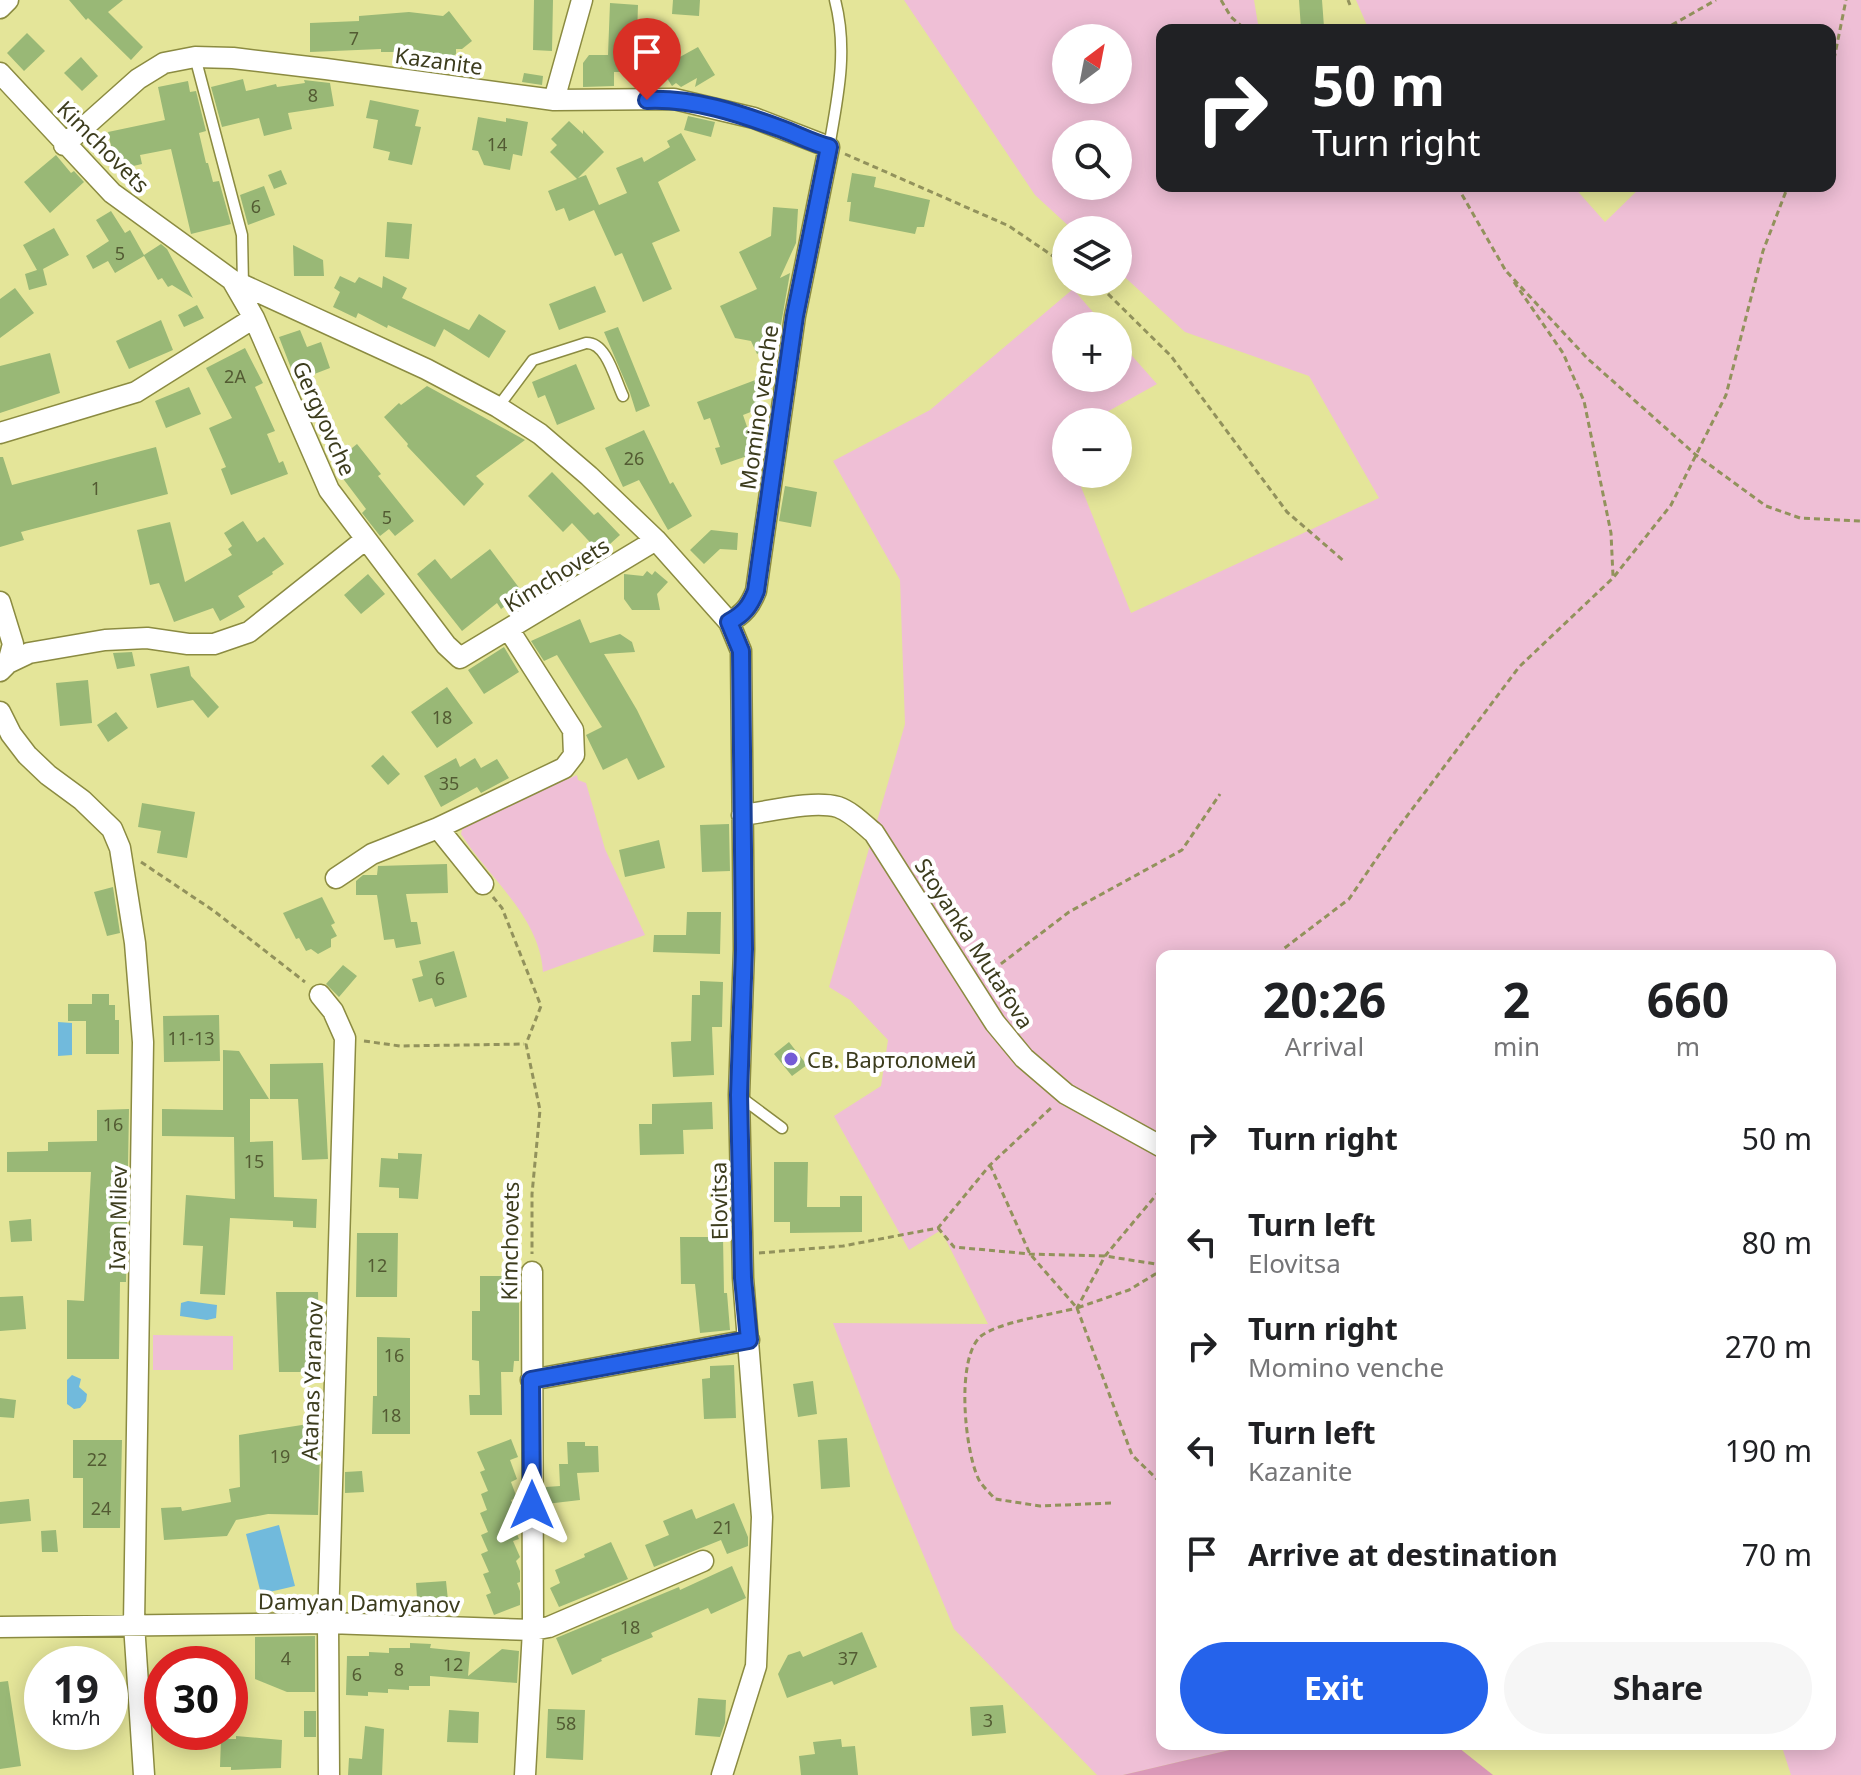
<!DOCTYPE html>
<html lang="en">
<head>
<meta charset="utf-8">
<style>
	body { margin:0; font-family:"Noto Sans",sans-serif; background:#f6f6f6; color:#202124; height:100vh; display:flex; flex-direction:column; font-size:30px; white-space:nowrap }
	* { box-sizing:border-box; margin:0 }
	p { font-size:26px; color:#757577 }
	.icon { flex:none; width:44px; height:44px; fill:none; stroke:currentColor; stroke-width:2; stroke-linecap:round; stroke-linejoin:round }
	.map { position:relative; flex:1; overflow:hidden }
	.details { position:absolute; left:1156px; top:950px; width:680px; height:800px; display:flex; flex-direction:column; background:#fff; border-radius:16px; box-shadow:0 4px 20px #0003 }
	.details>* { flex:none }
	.banner { position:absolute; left:1156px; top:24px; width:680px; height:168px; border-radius:16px; box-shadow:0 4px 20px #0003; background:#202124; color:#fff; overflow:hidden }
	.needle { width:52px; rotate:32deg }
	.fabs { position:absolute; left:1052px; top:24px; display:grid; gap:16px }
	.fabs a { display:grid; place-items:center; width:80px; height:80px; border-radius:50%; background:#fff; box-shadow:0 4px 20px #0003; font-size:40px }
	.speed { position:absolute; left:24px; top:1646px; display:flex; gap:16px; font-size:40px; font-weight:700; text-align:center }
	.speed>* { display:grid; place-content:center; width:104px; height:104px; border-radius:50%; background:#fff; box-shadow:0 4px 20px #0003; line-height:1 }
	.speed small { font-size:20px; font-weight:400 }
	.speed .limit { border:12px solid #d22; background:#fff; color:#111 }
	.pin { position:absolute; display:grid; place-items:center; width:68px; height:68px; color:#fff; margin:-82px -34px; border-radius:50% 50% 50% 0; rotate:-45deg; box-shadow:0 0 8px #0007 }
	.pin .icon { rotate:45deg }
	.me { position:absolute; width:88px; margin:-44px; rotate:0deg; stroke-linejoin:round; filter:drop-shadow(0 0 6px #0008) }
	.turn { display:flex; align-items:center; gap:28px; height:168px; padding:0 24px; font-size:36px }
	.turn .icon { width:104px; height:104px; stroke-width:2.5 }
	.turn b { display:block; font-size:56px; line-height:68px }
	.eta { display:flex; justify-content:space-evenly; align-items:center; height:136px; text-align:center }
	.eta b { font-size:48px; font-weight:700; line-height:56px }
	.button { display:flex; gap:16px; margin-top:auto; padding:16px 24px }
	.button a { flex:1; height:92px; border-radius:48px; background:#2563eb; color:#fff; font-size:32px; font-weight:700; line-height:92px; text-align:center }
	.button a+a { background:#f6f6f6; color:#202124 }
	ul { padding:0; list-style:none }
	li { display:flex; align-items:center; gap:24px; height:104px; padding:0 24px }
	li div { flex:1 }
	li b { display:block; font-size:30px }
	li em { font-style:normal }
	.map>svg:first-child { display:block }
	.green { fill:#efbfd6; fill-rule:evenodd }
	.forest { fill:#da98b8 }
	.water { fill:#71badc }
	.building { fill:#99b876 }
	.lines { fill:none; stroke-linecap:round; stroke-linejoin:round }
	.service-casing { stroke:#8b8b41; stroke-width:13 }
	.minor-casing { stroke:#8b8b41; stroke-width:23 }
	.path { stroke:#92925c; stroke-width:3; stroke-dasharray:6 4; stroke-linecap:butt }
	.service { stroke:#fff; stroke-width:10 }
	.minor { stroke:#fff; stroke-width:20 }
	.route-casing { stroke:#184099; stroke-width:20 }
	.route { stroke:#2563eb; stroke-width:14 }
	.poi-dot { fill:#755bd6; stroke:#fff; stroke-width:3 }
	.labels { text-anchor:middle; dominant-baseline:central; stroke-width:8; stroke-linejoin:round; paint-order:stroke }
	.number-label { font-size:18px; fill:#535b33 }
	.street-label { font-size:22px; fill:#3c3c1d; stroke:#fff }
	.poi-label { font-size:22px; fill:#3c3c1d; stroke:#fff; text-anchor:start }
</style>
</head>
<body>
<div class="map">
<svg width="1861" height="1775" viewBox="0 0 1861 1775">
	<rect width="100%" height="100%" fill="#e4e599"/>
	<path class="green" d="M904 0H1254L1259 30H1162V186H1573L1605 222 1642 186H1830V30H1369L1356 0H1861V1775H1791L1781 1744H1830V956H1162V1744H1255L1123 1775H1097L954 1629 889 1472 833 1323 988 1324 941 1230 909 1250 834 1116 881 1086 888 1040 850 1000 829 987 905 724 900 580 833 461 930 410 1073 289 1105 326H1066V378H1118V340L1157 384 1089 422H1066V435L1061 438 1066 450V474H1076L1131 613 1379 498 1309 376 1185 332 1118 271V230H1073L1035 195ZM1066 38H1118V90H1066ZM1066 134H1118V186H1066Z
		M577 775 578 780 586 783 605 849 645 935 543 972C540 917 488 877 461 834L464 822 564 776 566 780Z
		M153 1335 233 1336V1370H153Z"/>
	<path class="forest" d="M1255 1744H1454L1493 1775H1123Z"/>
	<path class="water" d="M58 1022 72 1023V1055L58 1056Z
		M188 1301 217 1305 216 1318 207 1320 180 1316 181 1303Z
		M72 1375 81 1379 79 1387 87 1394 86 1401 80 1408 74 1409 67 1404V1380Z
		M279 1525 295 1586 261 1594 246 1534Z"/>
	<path class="building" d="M69 0H123L108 12 143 47 131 60 88 18 86 20Z
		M534 0H553L552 51 533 50Z
		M673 0H700L699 16 672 14Z
		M1299 0H1322L1324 27 1301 29Z
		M610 3 638 5 637 36 623 35V72H614V86L583 87V63L589 55H608Z
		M449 11 472 41 462 49H456V54L444 63 419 61V68L399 66 398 52H381V49L310 52V23L359 21V16L409 12 443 16Z
		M27 33 45 51 24 71 7 53Z
		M698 47 715 75 695 87 697 78 681 87 676 83 672 86 658 64 675 53 678 58Z
		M81 57 98 76 82 91 64 73Z
		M524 73 543 76 542 85 522 82Z
		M243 79 246 91 276 84 277 87 305 83 304 80 330 83 334 106 288 113 292 129 264 136 259 118 222 127 211 87Z
		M188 81 190 92 196 91 206 131 199 133 206 163H208L213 182 219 181 231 224 191 234 171 149 140 155 142 164 116 170 108 132 165 120 158 87Z
		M370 100 419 110 415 126 421 127 412 165 388 160 390 152 373 148 378 120 366 118Z
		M688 116 715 122 711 137 684 130Z
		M478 117 506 122V118L528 122 522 156 513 154 510 170 484 165 478 151 472 150Z
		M569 121 583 134V130L604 152 578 178 586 175 599 205 627 193 616 168 642 157 644 162 670 147 667 141 681 133 696 160 658 182 680 231 652 243 672 289 643 302 622 253 615 256 594 210 569 221 564 208 556 211 548 191 577 179 550 152 557 145 551 139Z
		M56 155 71 173 74 171 84 182 50 213 24 182Z
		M281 170 287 184 274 189 268 175Z
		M852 173 876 177 874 187 930 200 924 227H917L915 234 849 221 851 202H847Z
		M264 186 275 215 248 225 240 195Z
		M773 207 798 209 796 243 780 278 790 273 779 336 765 333 772 347 757 354 751 341 735 338 720 306 757 289 739 252 771 236Z
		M111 211 125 233 130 230 144 255 161 244 167 249 193 298 172 285 168 287 162 278 158 280 144 256 115 273 108 261 93 269 86 256 109 241 96 220Z
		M387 222 412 224 409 259 385 257Z
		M54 228 69 255 43 269 47 285 29 290 25 274 37 270 23 245Z
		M293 245 323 260 324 276H294Z
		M340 276 355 283 359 277 382 288 383 276 407 288 402 298 469 330 479 314 506 331 489 358 444 329 435 347 388 325 387 328 358 313 356 318 333 307 340 292 334 288Z
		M595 286 606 312 559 330 549 304Z
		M15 288 34 313 0 338V299Z
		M197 305 204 318 184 327 178 315Z
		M161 320 173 350 129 369 116 341Z
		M618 327 650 406 636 412 630 393 604 332Z
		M300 330 307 347 321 342 330 368 296 381 279 337Z
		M245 348 263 383 255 387 275 431 267 434 279 463 283 461 288 474 231 495 221 469 226 467 209 428 232 418 206 368Z
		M50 353 60 393 0 413V366Z
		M576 364 595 409 557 425 545 395 538 398 532 382Z
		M758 379 765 397 758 399 761 408 743 415 756 453 721 465 715 448 720 447 710 418 704 420 697 402Z
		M427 386 525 440 476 476 484 484 464 506 407 446 408 444 384 417 399 403 401 405Z
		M189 387 201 414 166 428 155 401Z
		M644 430 670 484 673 482 692 516 668 530 639 480 623 487 605 448Z
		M357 444 381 474 378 476 414 521 395 536 389 529 380 536 362 513 366 509 332 464Z
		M156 447 168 494 21 532 24 540 0 547V457H3L12 485Z
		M552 472 594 515 598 512 620 535 600 553 572 523 563 532 528 496Z
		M785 486 817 492 811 527 779 521Z
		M243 521 257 542 264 537 284 564 272 572 273 574 238 596 245 607 220 621 213 608 174 622 159 583 150 585 137 530 170 522 185 582 232 555 228 549 232 546 224 533Z
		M711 530 738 533 737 550 720 549 704 564 690 550Z
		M490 549 523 593 501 609 497 603 462 631 417 574 435 559 451 579Z
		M647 571 652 575 655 571 668 582 657 594 660 610H632L624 599V574L643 576Z
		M368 574 385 594 361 614 344 595Z
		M580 619 590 643 620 634 632 642 635 652 604 654 637 710 665 767 638 780 627 758 603 770 586 735 602 727 557 655 544 661 531 641Z
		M504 647 519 672 484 694 468 670Z
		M132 652 135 666 117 669 113 653Z
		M189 666 191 676 219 707 208 718 193 700 157 708 150 674Z
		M88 680 92 723 60 726 56 683Z
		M447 687 473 723 437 748 411 712Z
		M116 712 128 728 108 742 97 725Z
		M383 755 400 774 388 785 371 766Z
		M456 758 460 767 475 758 481 768 497 759 509 778 481 793 477 787 441 807 424 776Z
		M142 803 195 812 187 858 157 853 161 831 138 827Z
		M729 824 730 871 702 872 700 825Z
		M659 840 665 868 625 877 619 850Z
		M447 864 448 893 406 894 411 922H417L421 944 396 948 394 939 384 940 377 895H356V881L363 875H377L378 866Z
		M113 887 120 933 107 936 94 892Z
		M322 897 335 923 331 925 337 936 331 939V947L318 954 311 949 306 951 299 938 296 939 283 913Z
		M687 912H721L720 954 653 952 654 935H686Z
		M454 951 467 997 435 1007 432 998 419 1002 412 979 423 976 419 961Z
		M343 965 357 976 339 997 326 984Z
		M700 981 723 982 722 1027H712L714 1075 673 1077 671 1042 691 1041 692 995H700Z
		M92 994H109V1005H115V1020H119V1054H86V1021H68V1004H92Z
		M219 1015 220 1061 164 1062 163 1016Z
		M789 1042 807 1065 792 1076 774 1054Z
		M223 1050 239 1051 269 1099H250V1142L273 1141 274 1197 317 1199 316 1228 293 1227V1221L230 1218 225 1295 200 1294 203 1246 183 1245 186 1195 235 1199 234 1137 162 1136V1109L223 1110Z
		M323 1063 328 1159 302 1160 298 1099H270V1064Z
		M712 1102 713 1129 683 1130 684 1154 640 1155 639 1124H652V1104Z
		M129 1109 126 1282H120L119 1359H67V1300L84 1301 91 1172H7V1152L48 1151V1142L97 1141V1110Z
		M398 1153 422 1154 418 1199 399 1198V1188L379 1187 381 1158 398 1159Z
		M774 1162H808L807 1207H840V1196H862V1232L790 1233V1222H774Z
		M31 1219 32 1241 11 1242 9 1221Z
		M357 1233H398L397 1297H356Z
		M680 1237H723L724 1293H727L730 1330 700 1333 695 1284H681Z
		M480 1276H519V1361H514L513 1372H501L502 1415H470L469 1395H480L479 1361 472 1360V1311H480Z
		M276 1292H318L320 1372H279Z
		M23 1296 26 1329 0 1331V1297Z
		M377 1337 410 1338V1434H372L373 1396H377Z
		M734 1365 736 1418 704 1419 702 1379 710 1378V1366Z
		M813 1381 817 1414 798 1417 793 1384Z
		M0 1398 16 1400 14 1418 0 1417Z
		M321 1422 318 1515 268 1514 236 1520 227 1536 164 1540 161 1508 181 1507 182 1511 231 1502 229 1489 240 1487 239 1435Z
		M847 1438 850 1487 821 1489 818 1440Z
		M511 1439 518 1457 510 1460 517 1479 511 1482 517 1498 511 1500 519 1519 512 1522 519 1539 513 1541 520 1557 516 1561 520 1571V1582L517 1583 520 1591V1605L494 1615 486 1595 491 1593 483 1574 489 1572 481 1554 488 1551 481 1535 488 1532 480 1513 487 1510 481 1494 488 1491 480 1472 485 1470 477 1452Z
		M73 1440H122L120 1528H83V1478H73Z
		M567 1442H585V1446H598L599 1472 577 1473 580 1500 546 1504V1487L560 1486 559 1464H568Z
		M362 1471 364 1492 345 1493V1472Z
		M29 1499 31 1521 0 1524V1502Z
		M734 1503 748 1537V1546L727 1554 721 1540 654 1567 645 1545 669 1535 663 1521 692 1509 696 1519Z
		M56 1530 58 1552H42L41 1531Z
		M611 1542 628 1579 559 1607 550 1588 560 1583 555 1570 585 1557 584 1554Z
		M732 1566 746 1598 711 1614 708 1608 651 1633 653 1637 601 1659 602 1661 572 1675 556 1638 679 1587 680 1590Z
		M446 1581 449 1610 418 1612 416 1583Z
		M862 1632 877 1667 834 1685 832 1681 787 1698 778 1674 788 1655 800 1651 803 1657Z
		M315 1636V1692H287L255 1679V1637Z
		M410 1643 431 1644 430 1648 470 1652 468 1676 502 1649 519 1651 517 1683 430 1676V1686H409V1690L388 1689V1693L368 1692V1696L346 1695 347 1656H369V1652L389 1653V1648H410Z
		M8 1681 21 1766 0 1769V1682Z
		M698 1698 726 1700 725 1723 720 1737 695 1735Z
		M1003 1705 1006 1733 972 1736 970 1707Z
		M548 1709 585 1710 583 1760 546 1758Z
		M449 1710 479 1712 478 1743 447 1742Z
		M304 1711H316V1737H304Z
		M365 1726 384 1729 382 1775H348L349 1758 362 1759Z
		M236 1736 282 1740 281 1768 231 1770V1767H220L221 1739H236Z
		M841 1739 842 1747 855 1746 858 1775H801L799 1756 815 1754 813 1742Z"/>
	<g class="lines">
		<defs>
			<path id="service" d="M195 57 242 235 243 285
				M829 147C838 96 848 50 835 0
				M498 407 533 360 586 343C607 342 615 380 623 396
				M739 1096 782 1128"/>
			<path id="minor" d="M0 8 8 0
				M0 73 112 193 232 280 426 369 498 407 540 434 589 476 656 540 729 622 741 651 744 949 739 1095 743 1278 762 1517 756 1666 722 1775
				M554 100 582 0
				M64 145 138 79 164 63 195 57 233 58 326 69 554 100 674 99 754 118 829 147 795 316 756 591C750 606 744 614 729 622
				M232 280 254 318 329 490 446 645 460 658 656 540
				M0 433 136 392 254 318
				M0 602 13 644 8 663
				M0 671 8 663 29 653 105 640 147 638 188 644H214L249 632 366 539
				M0 712 11 734 27 755 48 775 82 800 112 829 120 848 135 943 143 1042 134 1624 144 1775
				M742 815C768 812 812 800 838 807 852 812 863 824 874 833L995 1023 1024 1058 1066 1094 1162 1147
				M438 828 483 884
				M336 878 372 854 438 828 564 768 574 755 573 730 509 630
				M320 995 333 1011 345 1038 328 1623 329 1775
				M531 1380 749 1340
				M0 1627 328 1623 533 1630 549 1627 703 1561
				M525 1775 533 1630 532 1272"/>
		</defs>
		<use href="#service" class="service-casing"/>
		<use href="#minor" class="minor-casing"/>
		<path class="path" d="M1221 0 1231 17 1246 30
			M1348 0 1350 5
			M1663 30 1716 0
			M1830 79 1846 0
			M845 154 1009 226 1066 265
			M1457 186 1507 273
			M1507 272 1588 359 1696 455 1766 506 1800 518 1861 521
			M1092 282 1105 291 1171 356 1287 512 1345 562
			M1514 282 1563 353 1584 401 1611 533 1613 576
			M141 862 214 911 305 982
			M493 897 502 908 541 1006 526 1044 540 1110 532 1194V1254
			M1279 956 1282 950 1349 899 1392 836 1519 667 1613 578 1671 505 1726 395 1763 251 1788 186
			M985 976 1069 912 1182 850 1220 794
			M364 1041 400 1046 524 1044
			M990 1165 1030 1254 1077 1308 1129 1290 1162 1270
			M938 1228 954 1247 1030 1254 1105 1256 1162 1265
			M759 1253 843 1246 938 1228 990 1165 1052 1107
			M1077 1308 1132 1455 1162 1484
			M1111 1503 1040 1506 995 1499C990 1493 983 1487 979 1480 965 1453 955 1358 981 1336 999 1322 1054 1314 1077 1308L1105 1256 1162 1188"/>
		<use href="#service" class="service"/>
		<use href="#minor" class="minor"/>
	</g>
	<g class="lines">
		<defs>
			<path id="route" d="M532 1505 531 1380 749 1340 743 1278 739 1095 744 949 741 651 729 622C744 614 750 606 756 591L795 316 829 147C813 143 798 135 782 129 738 113 694 98 647 100"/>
		</defs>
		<use href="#route" class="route-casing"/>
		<use href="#route" class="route"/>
	</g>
	<circle class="poi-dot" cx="791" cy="1059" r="8"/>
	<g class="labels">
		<g class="number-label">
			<text x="354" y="38">7</text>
			<text x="313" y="95">8</text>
			<text x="497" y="144">14</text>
			<text x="256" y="206">6</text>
			<text x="120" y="253">5</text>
			<text x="235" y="376">2А</text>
			<text x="634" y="458">26</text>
			<text x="96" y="488">1</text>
			<text x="387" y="517">5</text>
			<text x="442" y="717">18</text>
			<text x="449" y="783">35</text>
			<text x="440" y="978">6</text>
			<text x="191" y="1038">11-13</text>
			<text x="113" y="1124">16</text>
			<text x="254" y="1161">15</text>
			<text x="377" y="1265">12</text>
			<text x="394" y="1355">16</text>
			<text x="391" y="1415">18</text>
			<text x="280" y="1456">19</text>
			<text x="97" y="1459">22</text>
			<text x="101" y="1508">24</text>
			<text x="723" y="1527">21</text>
			<text x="630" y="1627">18</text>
			<text x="286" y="1658">4</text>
			<text x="848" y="1658">37</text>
			<text x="453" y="1664">12</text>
			<text x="399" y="1669">8</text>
			<text x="357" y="1674">6</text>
			<text x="988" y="1720">3</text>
			<text x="566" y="1723">58</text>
		</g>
		<g class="street-label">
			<text transform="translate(439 60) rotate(8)">Kazanite</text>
			<text transform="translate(104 146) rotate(45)">Kimchovets</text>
			<text transform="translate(758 407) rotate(-82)">Momino venche</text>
			<text transform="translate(325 418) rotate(66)">Gergyovche</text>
			<text transform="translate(556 574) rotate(-32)">Kimchovets</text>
			<text transform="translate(975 943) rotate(57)">Stoyanka Mutafova</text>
			<text transform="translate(718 1201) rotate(-91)">Elovitsa</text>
			<text transform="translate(117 1218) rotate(-89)">Ivan Milev</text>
			<text transform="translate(509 1241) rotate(-89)">Kimchovets</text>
			<text transform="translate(311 1381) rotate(-88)">Atanas Yaranov</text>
			<text transform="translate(359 1602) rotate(1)">Damyan Damyanov</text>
		</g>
		<g class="poi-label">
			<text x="807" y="1059">Св. Вартоломей</text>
		</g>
	</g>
</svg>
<div class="fabs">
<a><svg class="needle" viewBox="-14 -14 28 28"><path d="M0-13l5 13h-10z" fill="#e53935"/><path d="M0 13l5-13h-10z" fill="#757577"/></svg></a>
<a><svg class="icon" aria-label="search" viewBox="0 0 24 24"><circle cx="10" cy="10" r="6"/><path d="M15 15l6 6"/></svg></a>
<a><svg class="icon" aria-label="layers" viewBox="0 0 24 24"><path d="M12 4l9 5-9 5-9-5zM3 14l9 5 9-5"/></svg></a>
<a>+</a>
<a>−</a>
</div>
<div class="speed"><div>19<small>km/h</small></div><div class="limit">30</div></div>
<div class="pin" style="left:647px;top:100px;background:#d93025"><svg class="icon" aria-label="arrive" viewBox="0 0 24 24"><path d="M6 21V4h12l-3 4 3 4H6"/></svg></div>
<svg class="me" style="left:532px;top:1505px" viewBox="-20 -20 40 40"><path d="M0-17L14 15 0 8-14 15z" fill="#2563eb" stroke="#fff" stroke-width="4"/></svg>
<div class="banner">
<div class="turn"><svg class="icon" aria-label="right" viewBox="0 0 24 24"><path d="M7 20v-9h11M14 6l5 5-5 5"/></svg><div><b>50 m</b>Turn right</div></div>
</div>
<section class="details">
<div class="eta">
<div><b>20:26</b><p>Arrival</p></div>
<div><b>2</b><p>min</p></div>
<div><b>660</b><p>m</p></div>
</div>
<ul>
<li><svg class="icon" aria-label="right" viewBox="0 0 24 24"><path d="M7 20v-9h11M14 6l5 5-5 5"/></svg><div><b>Turn right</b></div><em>50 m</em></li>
<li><svg class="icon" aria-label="left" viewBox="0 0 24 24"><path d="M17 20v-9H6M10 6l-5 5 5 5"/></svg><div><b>Turn left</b><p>Elovitsa</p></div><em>80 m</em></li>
<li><svg class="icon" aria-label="right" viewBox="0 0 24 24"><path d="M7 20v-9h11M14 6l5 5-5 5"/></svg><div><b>Turn right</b><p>Momino venche</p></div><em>270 m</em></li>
<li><svg class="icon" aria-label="left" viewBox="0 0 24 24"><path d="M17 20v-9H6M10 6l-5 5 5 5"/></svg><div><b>Turn left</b><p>Kazanite</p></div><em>190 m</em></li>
<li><svg class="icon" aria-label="arrive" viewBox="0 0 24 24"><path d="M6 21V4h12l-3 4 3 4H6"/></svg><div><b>Arrive at destination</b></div><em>70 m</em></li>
</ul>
<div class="button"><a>Exit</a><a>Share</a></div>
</section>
</div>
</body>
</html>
